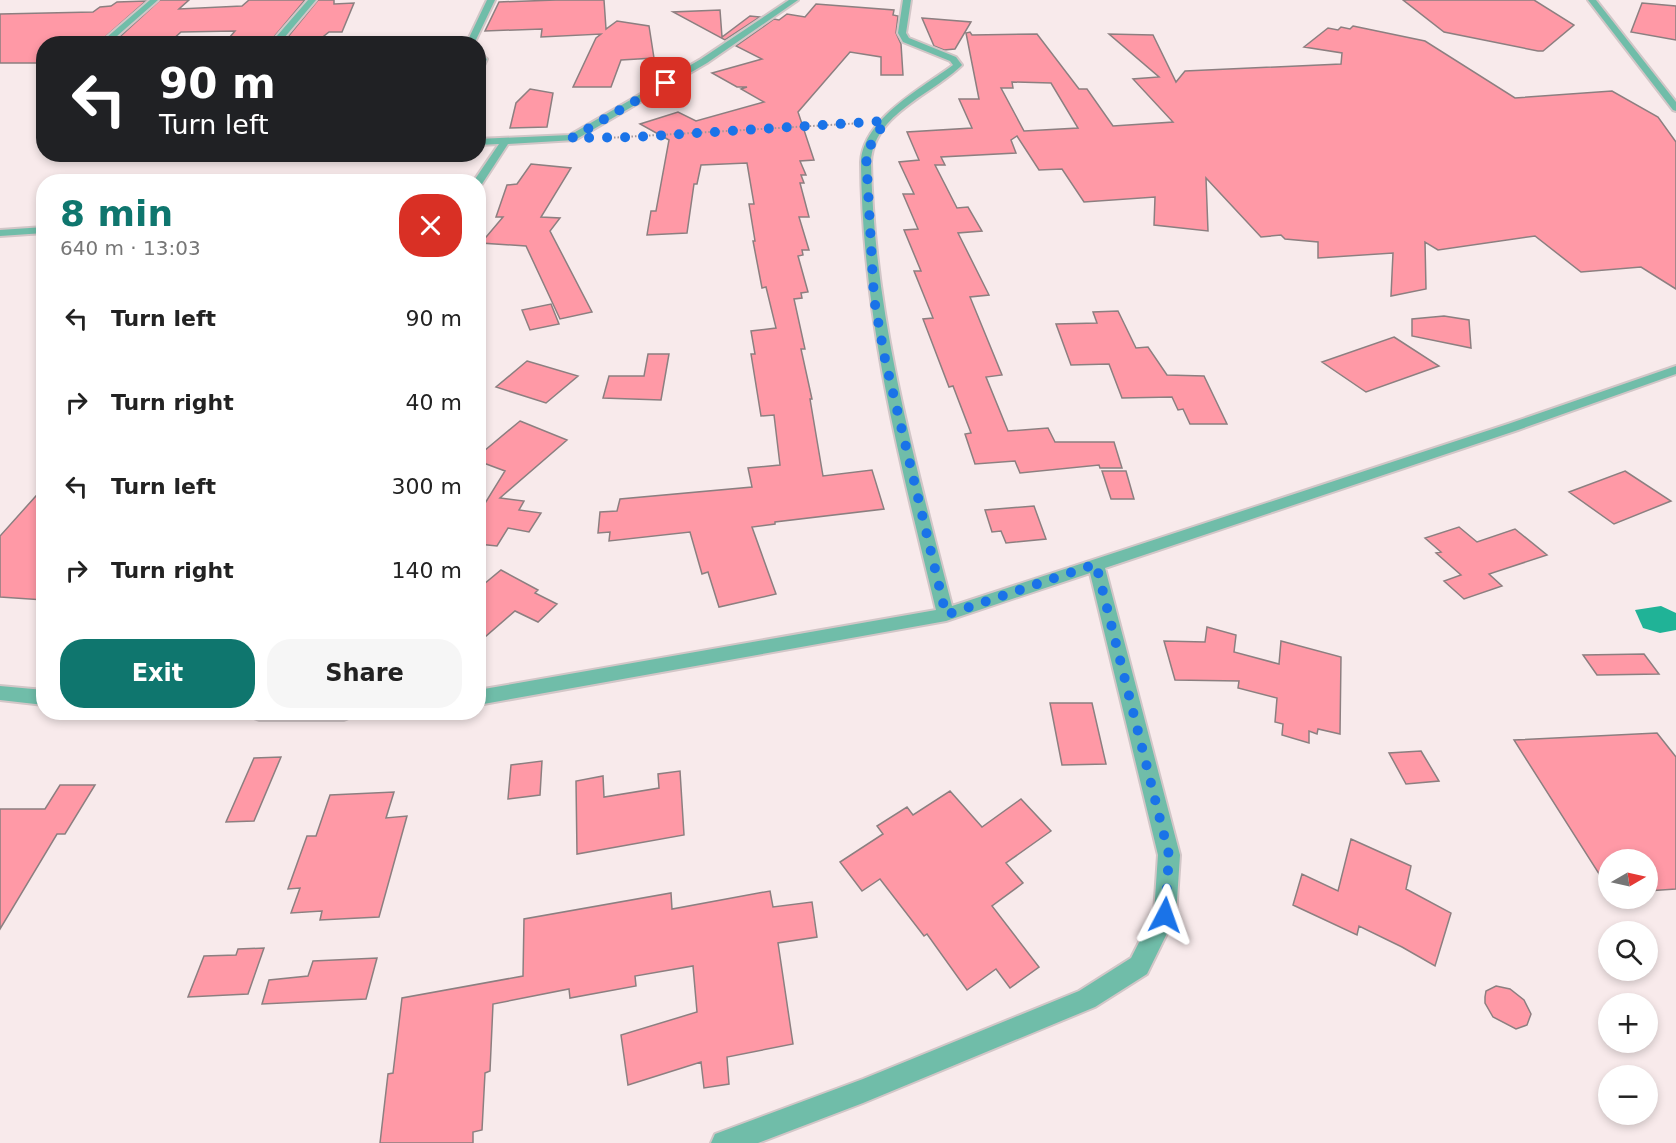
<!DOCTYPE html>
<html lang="en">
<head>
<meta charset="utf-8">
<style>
	body { margin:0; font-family:"DejaVu Sans",sans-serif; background:#f6f6f6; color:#222; height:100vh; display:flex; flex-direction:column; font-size:22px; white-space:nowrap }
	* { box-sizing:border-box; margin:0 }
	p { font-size:20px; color:#767676 }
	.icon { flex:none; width:33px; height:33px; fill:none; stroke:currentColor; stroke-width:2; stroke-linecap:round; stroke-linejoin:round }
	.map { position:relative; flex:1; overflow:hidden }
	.sheet { position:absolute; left:36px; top:174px; width:450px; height:546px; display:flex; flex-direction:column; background:#fff; border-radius:24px; box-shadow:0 3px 9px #0003 }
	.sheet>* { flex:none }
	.banner { position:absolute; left:36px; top:36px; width:450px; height:126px; border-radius:24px; box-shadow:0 3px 9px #0003; background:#202124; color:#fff; overflow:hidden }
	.needle { width:39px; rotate:81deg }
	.controls { position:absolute; left:1598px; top:849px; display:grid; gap:12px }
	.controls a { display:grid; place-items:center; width:60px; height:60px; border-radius:50%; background:#fff; box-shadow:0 3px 9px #0003; font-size:30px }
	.pin { position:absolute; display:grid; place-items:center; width:51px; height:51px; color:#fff; margin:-26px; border-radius:12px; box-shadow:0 3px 9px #0006 }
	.me { position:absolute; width:66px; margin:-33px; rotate:4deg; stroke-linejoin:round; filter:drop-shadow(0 0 4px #0008) }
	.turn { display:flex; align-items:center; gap:21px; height:126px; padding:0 24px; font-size:27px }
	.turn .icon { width:78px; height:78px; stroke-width:2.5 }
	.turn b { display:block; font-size:42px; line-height:51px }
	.round { display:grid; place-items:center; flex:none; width:63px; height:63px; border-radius:24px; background:#f6f6f6 }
	.headline { display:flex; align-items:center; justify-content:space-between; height:102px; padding:0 24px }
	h1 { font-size:36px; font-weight:700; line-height:45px; color:#0f766e }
	.cta { display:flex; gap:12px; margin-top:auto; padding:12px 24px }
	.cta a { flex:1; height:69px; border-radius:24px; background:#0f766e; color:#fff; font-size:24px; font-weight:700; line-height:69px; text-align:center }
	.cta a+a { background:#f6f6f6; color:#222 }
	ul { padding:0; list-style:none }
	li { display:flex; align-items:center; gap:18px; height:84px; padding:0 24px }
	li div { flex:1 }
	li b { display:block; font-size:22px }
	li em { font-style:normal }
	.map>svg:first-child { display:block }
	.water { fill:#20b397 }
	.building { fill:#ff99a6; stroke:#8c7f80; stroke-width:1.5; fill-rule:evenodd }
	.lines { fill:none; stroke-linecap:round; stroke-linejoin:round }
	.minor-casing { stroke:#d2c6c7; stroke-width:4 }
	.path { stroke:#a29899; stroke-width:2; stroke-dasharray:1.5 2; stroke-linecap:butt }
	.minor { fill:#70bda9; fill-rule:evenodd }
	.route { stroke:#1a73e8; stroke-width:10; stroke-dasharray:0 18 }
</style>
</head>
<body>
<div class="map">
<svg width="1676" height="1143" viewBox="0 0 1676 1143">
	<rect width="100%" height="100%" fill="#f8eaeb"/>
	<path class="water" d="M1661 606 1676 613V630L1660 633 1643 628 1635 610Z"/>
	<path class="building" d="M160 0H189L179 9 242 6 249 0H305L268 44H224L235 31 181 32 171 41 112 44Z
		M318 0H334V4L354 3 342 32H329L314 44H282Z
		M556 0H604L606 29 617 21 649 26 654 58 621 60 611 87H573L596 38 601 34 541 37 542 29 485 31 499 2Z
		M1403 0H1534L1574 25 1543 51H1538L1444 32Z
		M146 1 97 44H44V63H0V14L93 12 100 7 111 6 117 2Z
		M1642 3 1676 6V40L1631 32Z
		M816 4 894 10 893 15 898 16 896 33 901 44 903 75H881V57L850 52 798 112 814 160 800 161 806 175H801L804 183H800L809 217H799L809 250H802L803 255 798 256 808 292 801 293 802 298 794 299 805 349H801L812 399H810L823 476 872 470 884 509 775 522V524L752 527 776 594 719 607 708 572 702 574 690 532 609 541 610 532 598 533 600 512 617 511 620 499 752 487 748 468 780 465 774 415 761 416 751 354H755L751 331 776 328 766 287 762 288 753 241H755L749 204H754L747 163 701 165 697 184H694L687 233 647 235 651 211H656L669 140 640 124 678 112 696 121 764 102 741 89 747 87H737L712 73 762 59 736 46 774 19 779 20 787 14 805 17Z
		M720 10 722 37 750 16 760 17 725 40 673 12Z
		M922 18 935 19 971 22 955 49 944 50 934 46Z
		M1353 26 1425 41 1515 98 1612 91 1658 117 1676 142V289L1641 267 1581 272 1535 236 1438 250 1425 242 1426 289 1391 296 1393 253 1318 258V242L1285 239 1281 235 1261 237 1206 178 1208 231 1154 225 1155 197 1084 202 1062 169 1039 170 1017 136 1011 140 1016 153 941 157 945 165H935L957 208 968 207 982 231 958 233 989 295 970 297 1002 375 986 377 1008 431 1048 428 1055 442H1114L1122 468H1100L1099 465 1020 473 1015 461 975 464 965 434 971 433 953 386 949 387 923 319 933 318 914 271H921L904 230 918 229 903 194H914L899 162 919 160 907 132 972 128 959 99H979L966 33 970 32 972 35 1037 34 1079 89H1087L1113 126 1173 122 1133 79 1159 77 1109 34 1153 35 1176 82 1185 71 1341 64 1342 53 1304 47 1328 28 1338 30 1341 27 1350 29ZM1012 82 1051 83 1078 128 1024 131 1001 88H1013Z
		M530 89 553 93 547 127 510 128 516 103Z
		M531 164 571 168 541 217 560 218 550 231 592 312 560 319 526 246 481 243 503 217H496L507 185 517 184Z
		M551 304 559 324 530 330 522 310Z
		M1118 311 1136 348 1148 347 1167 375 1204 376 1227 424H1190L1183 409 1178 410 1172 397 1122 398 1109 364 1071 365 1056 324 1097 323 1093 312Z
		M1444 316 1469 320 1471 348 1412 336V319Z
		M1394 337 1439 366 1366 392 1322 362Z
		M648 354H669L661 400 603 398 609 376H644Z
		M527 361 578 376 546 403 496 387Z
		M520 421 567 440 500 498 524 501 519 510 541 513 529 532 508 528 497 546 478 544V504L484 505 505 471 478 461V456Z
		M1102 471H1126L1134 499H1111Z
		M1625 471 1671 501 1614 524 1569 492Z
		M44 487V600L0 597V536Z
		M1034 506 1046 539 1006 543 1001 531 992 532 985 510Z
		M1459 527 1477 542 1515 529 1547 555 1489 574 1502 586 1464 599 1444 581 1461 575 1436 553 1441 552 1425 538Z
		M501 570 538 590 535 593 557 604 538 622 515 611 478 643V589Z
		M1207 627 1236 635 1234 652 1279 664 1281 641 1341 657 1340 734 1318 729 1317 734 1309 731V743L1282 735 1283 724 1275 722 1277 698 1238 688 1239 681 1175 680 1164 641 1205 642Z
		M1644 654 1659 674 1597 675 1583 655Z
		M1050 703H1092L1106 764 1062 765Z
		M1657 733 1676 757V889L1647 891V860H1608V888L1514 740Z
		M1421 751 1439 781 1406 784 1389 753Z
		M281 757 254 821 226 822 254 758Z
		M542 761 540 795 508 799 511 765Z
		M680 771 684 835 577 854 576 781 603 776 604 797 659 788 658 774Z
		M60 785H95L65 834H57L0 929V809H45Z
		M950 791 982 827 1021 799 1051 831 1006 863 1023 883 992 906 1039 967 1010 988 996 969 967 990 927 934 924 936 880 879 862 891 840 862 883 834 877 826 907 807 913 815Z
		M394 792 386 818 407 816 379 917 320 920 322 911 291 913 300 888 288 889 307 836H316L330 795Z
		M1351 839 1411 866 1406 889 1451 913 1435 966 1402 947 1359 926 1357 935 1293 905 1302 874 1338 891Z
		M770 891 773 907 812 902 817 937 778 943 793 1044 727 1057 729 1084 704 1088 701 1062 628 1085 621 1035 697 1012 693 966 635 976 636 986 570 998 569 989 493 1004 490 1071 485 1073 482 1130 473 1132V1143H380L388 1074 393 1073 402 998 523 976 524 919 671 893 672 909Z
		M264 948 248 994 188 997 204 956 236 955 238 949Z
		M377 958 366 999 262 1004 269 980 308 976 313 961Z
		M1496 986 1510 989 1524 1000 1531 1014 1527 1025 1516 1029 1493 1017 1485 1003V997L1486 991Z"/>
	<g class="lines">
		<defs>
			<path id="minor" d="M150 0H158L108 44H99Z
				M308 0H316L279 44H270Z
				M487 0H495L474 44H466Z
				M789 0H798L707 63 575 140 508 144 482 184 473 182 499 144 478 145V139L570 135 701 59Z
				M903 0H911L906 33 909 38 956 57 962 65C933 94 873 114 871 162 874 316 914 458 952 606L1508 424 1676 366V374L1518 430 1105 568 1180 855 1176 915 1147 974 1095 1007 863 1103 758 1143H711L715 1134 863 1079 1079 991 1131 958 1154 913 1158 855 1090 573 946 621 478 705V690L936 610C900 461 862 317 861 162 863 119 922 88 953 65L950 61 903 42 898 33Z
				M1588 0H1596L1676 102V111L1673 110Z
				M478 52 487 59 482 70 478 72Z
				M44 227V233L0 236V230Z
				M0 686 44 690V705L0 700Z
				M250 712H353L351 717 344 720H259L252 717Z"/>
		</defs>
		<use href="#minor" class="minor-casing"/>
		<path class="path" d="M607 138 863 123"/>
		<use href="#minor" class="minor"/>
	</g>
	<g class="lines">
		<path class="route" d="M666 83 572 138 636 137 885 121 866 153 874 299 885 359 946 615 1096 564 1169 855 1165 915"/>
	</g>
</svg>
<div class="controls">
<a><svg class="needle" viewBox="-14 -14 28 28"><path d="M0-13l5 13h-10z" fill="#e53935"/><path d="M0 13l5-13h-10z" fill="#767676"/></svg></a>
<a><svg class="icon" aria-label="search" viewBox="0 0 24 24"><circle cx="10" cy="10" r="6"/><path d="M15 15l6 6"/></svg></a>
<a>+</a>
<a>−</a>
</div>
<div class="pin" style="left:666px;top:83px;background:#d93025"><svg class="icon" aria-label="arrive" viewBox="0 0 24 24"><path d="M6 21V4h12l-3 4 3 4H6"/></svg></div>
<svg class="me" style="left:1165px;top:915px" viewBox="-20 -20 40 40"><path d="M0-17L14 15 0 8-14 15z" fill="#1a73e8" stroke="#fff" stroke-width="4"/></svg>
<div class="banner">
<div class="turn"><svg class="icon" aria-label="left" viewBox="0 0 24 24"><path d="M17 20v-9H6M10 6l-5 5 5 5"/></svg><div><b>90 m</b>Turn left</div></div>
</div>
<section class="sheet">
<div class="headline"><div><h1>8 min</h1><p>640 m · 13:03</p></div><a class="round" style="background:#d93025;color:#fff"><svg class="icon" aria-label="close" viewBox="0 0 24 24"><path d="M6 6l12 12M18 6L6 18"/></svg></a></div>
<ul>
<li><svg class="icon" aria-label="left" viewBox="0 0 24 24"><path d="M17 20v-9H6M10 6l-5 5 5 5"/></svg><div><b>Turn left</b></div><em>90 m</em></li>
<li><svg class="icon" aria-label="right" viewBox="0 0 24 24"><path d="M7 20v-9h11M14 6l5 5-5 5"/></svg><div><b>Turn right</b></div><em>40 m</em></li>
<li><svg class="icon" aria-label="left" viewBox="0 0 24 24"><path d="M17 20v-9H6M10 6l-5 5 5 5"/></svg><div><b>Turn left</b></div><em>300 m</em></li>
<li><svg class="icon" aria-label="right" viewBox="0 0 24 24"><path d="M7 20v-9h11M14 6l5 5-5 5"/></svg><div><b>Turn right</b></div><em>140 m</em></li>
</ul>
<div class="cta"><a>Exit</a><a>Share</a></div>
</section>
</div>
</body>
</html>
